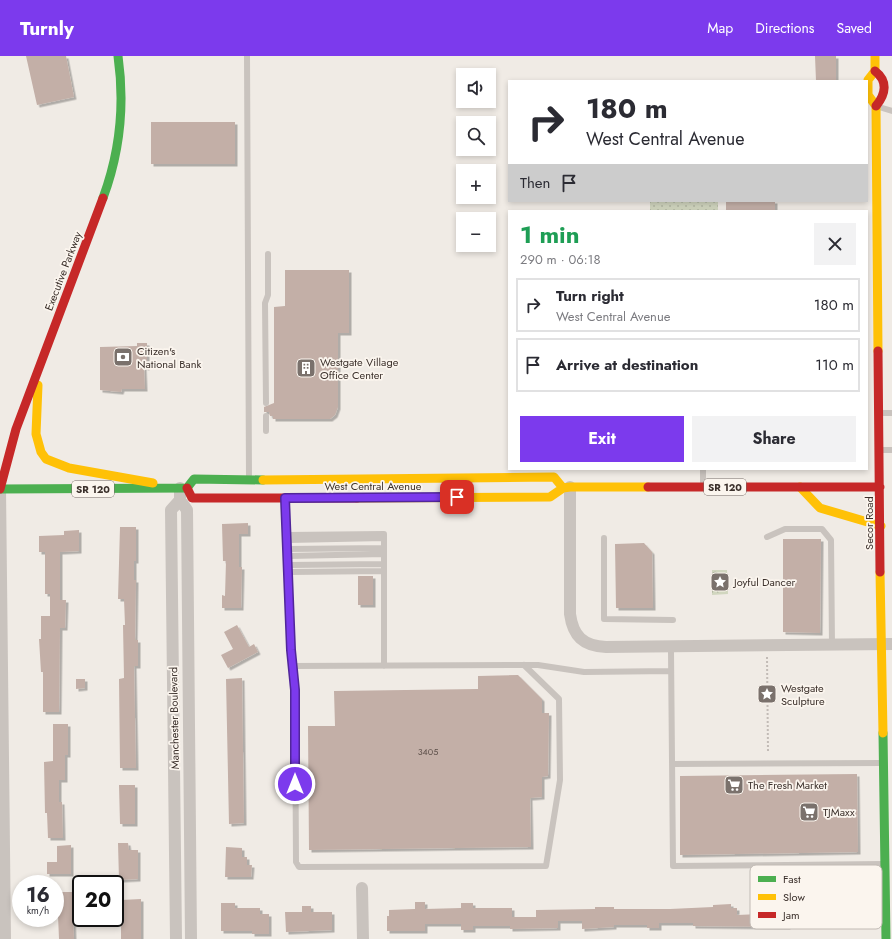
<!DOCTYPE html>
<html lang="en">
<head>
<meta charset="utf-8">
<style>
	body { margin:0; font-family:Jost,sans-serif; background:#f2f2f3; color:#2b2b33; height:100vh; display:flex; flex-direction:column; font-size:15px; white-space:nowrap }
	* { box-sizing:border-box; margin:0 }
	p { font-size:13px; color:#7c7c81 }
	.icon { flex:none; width:22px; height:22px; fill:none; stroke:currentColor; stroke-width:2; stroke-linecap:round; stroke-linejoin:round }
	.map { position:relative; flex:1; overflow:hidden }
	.side { position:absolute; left:508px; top:154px; width:360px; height:260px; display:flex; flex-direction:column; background:#fff; border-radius:0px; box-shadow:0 2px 6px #0003 }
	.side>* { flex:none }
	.top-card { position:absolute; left:508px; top:24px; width:360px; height:122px; border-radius:0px; box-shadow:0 2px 6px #0003; background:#fff; color:#2b2b33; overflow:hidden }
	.buttons { position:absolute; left:456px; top:12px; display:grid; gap:8px }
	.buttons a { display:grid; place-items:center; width:40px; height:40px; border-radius:0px; background:#fff; box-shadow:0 2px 6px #0003; font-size:20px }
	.speed { position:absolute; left:12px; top:819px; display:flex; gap:8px; font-size:20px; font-weight:700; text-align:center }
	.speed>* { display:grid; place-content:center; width:52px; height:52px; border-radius:50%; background:#fff; box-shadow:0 2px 6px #0003; line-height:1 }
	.speed small { font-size:10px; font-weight:400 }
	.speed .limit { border:2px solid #111; border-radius:6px; background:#fff; color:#111 }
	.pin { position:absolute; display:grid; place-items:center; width:34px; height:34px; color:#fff; margin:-17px; border-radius:8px; box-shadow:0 2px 6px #0006 }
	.me { position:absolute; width:44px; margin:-22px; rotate:0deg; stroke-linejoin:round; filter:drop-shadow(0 0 3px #0008) }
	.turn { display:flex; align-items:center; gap:14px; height:84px; padding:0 12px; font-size:18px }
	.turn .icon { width:52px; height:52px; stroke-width:2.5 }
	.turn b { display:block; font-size:28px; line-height:34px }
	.then { display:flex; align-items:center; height:38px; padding:0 12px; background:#0003; gap:8px; font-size:15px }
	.round { display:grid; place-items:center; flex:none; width:42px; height:42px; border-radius:0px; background:#f2f2f3 }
	.summary { display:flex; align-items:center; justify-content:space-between; height:68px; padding:0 12px }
	h1 { font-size:24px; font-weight:700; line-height:30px; color:#1e9e55 }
	.cta { display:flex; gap:8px; margin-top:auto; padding:8px 12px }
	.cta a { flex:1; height:46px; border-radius:0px; background:#7c3aed; color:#fff; font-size:16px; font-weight:700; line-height:46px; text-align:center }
	.cta a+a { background:#f2f2f3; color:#2b2b33 }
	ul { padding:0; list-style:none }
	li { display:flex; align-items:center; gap:12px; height:54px; margin:0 8px 6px; padding:0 4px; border:2px solid #e1e1e2; border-radius:0px }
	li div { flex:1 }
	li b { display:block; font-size:15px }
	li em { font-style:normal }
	header { display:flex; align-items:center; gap:24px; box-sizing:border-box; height:56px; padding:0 20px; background:#7c3aed; color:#fff }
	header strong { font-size:19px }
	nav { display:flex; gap:22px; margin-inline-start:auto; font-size:14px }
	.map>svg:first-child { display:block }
	.grass { fill:url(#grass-dots) }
	.park { fill:url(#park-crowns) }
	.building { fill:#c3afa7; filter:url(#shadow) }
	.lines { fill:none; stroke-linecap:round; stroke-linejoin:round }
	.path { stroke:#c2bbb6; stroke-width:2; stroke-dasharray:2 2; stroke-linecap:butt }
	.lane { stroke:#c9c3be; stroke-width:6 }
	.street { stroke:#c9c3be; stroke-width:12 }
	.fast { stroke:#4caf50; stroke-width:9 }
	.slow { stroke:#ffc107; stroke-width:9 }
	.jam { stroke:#c62828; stroke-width:9 }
	.route-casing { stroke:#51269a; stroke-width:10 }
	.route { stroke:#7c3aed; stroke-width:7 }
	.labels { text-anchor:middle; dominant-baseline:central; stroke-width:3.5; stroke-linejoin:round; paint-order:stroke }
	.number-label { font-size:9px; fill:#5d504a }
	.shield { fill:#fbf5ee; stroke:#756b66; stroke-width:1 }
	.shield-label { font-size:10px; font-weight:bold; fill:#3b302b }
	.street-label { font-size:11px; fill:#3b302b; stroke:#fbf5ee }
	.poi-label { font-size:11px; fill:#3b302b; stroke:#fbf5ee; text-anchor:start }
	.key { fill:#fbf5ee; stroke:#c1bab4; stroke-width:1 }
	.key-label { font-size:11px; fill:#3b302b }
</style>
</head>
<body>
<header>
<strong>Turnly</strong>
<nav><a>Map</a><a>Directions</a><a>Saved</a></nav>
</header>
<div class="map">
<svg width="892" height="883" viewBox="0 0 892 883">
	<defs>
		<pattern id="grass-dots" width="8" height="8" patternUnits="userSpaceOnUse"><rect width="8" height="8" fill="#d1d6bf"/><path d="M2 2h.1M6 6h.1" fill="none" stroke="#b4b8a4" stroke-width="1.8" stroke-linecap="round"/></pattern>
		<pattern id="park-crowns" width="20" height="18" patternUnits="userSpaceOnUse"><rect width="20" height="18" fill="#d1d6bf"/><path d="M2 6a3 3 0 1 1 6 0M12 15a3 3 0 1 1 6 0" fill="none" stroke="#b4b8a4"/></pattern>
		<filter id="shadow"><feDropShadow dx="2.5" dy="2.5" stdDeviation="0" flood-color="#0004"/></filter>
	</defs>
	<rect width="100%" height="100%" fill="#f0ebe5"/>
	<path class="grass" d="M650 145H718V155H650Z"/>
	<path class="park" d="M712 514H727L728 538 712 539Z"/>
	<path class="building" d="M26 0H66L74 41 37 49Z
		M815 0H836V25H816Z
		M151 66H235V108H151Z
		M726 145H775V155L726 154Z
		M285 214H349V277H338V351L335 359 330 363H273V360H270L269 356H264V351L274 347V251L285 250Z
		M137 287H147V312L144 311 145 333H122L121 336 100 334V291L137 290Z
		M248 467V478H239V511H242L241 552H222V539L225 540 226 505H223L222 468Z
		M120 471H136V505H134V524H136L135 584H138V610H134L136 712H120L119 623 124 622 123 569H125L124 543H118Z
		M79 474V495L60 496V544H66L65 572H60L59 656H43V616H41L39 583H41V560H50V538H45V496H39V480L64 479V475Z
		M783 483H821L820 577 783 576Z
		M644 487 652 496 653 552H616L615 488Z
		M358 520H373V549H358Z
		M237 569 249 591 254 588 258 596 228 612 221 599 233 593 224 576Z
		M518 619 542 643V657H549L548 720 542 721V741L530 742 531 791 309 794 308 670H335L334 635 478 633V620Z
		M242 622 244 767 229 768 226 623Z
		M76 623H85V632L76 633Z
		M53 668H68V699H65V724H59V746H62L63 782H48L47 757H45L44 706 53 705Z
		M857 718 858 796 680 799V720Z
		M119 729H135V768H120Z
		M118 787H128L129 794H138V823L119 824Z
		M71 789V818H47V806H57V790Z
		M226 791 242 792V801H247V809H252L251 821H225Z
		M57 836H72L74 883H59Z
		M829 842H841V853L836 854V869L808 870V861H788V871L693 870V867H659V872H647V869H614V871L582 873V865H558V872L510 873V870H473V874H461V868H425V875H387V860H389V854L415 853V846H425V853L461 852V847H473V852H512V861H536V854L595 853V851H614V853H670L713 851V849L731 848V852H737V859L760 858V853H780V849H797V852H824V847H829Z
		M141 843V883H121V844Z
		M221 847H235V852H260V858H269V878H252V875H221Z
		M302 850H311V856H332V874L286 876 285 856H302Z"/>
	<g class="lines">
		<path class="path" d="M767 601 768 695"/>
		<path class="lane" d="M247 0 249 422
			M879 51 892 55
			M266 347 265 247 268 239V198
			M881 357H892
			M266 375V360
			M882 394H892
			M703 429V413
			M285 443 288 474 291 594 295 634 296 806 299 811 546 810 560 724 559 643 524 609
			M288 479 384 478V610
			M767 481 785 473H822L831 484 832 589
			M604 482V563L673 564
			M288 484 384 482
			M288 493 384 492
			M288 500 384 498
			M289 509 384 508
			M289 516 384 515
			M673 590 671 596 673 810 883 808
			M292 610 538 609 584 616 671 615
			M673 708 882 707"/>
		<path class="street" d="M570 431V558C573 580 583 590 606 591L892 588
			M0 433 5 883
			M180 444 187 454 191 883
			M362 832 363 883
			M176 883 171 454 180 444V432"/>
		<path class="fast" d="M103 142C120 96 125 49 118 0
			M0 433 187 432 194 423 263 424
			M883 677 886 883"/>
		<path class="slow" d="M875 0V15L868 24V39L876 50 878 295
			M38 329 36 378 41 396 46 403 69 412 153 427
			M263 424 554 421 563 432
			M800 431 820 452 881 470
			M357 442 550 441 563 432 570 431H648
			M880 516 883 677"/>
		<path class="jam" d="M875 15C888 25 886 38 876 50
			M878 295 880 516
			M648 431H880
			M187 432 192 442H357
			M0 433 16 373 103 142"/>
	</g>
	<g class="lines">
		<defs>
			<path id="route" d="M295 728V634L291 594 285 442 457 441"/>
		</defs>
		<use href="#route" class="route-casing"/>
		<use href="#route" class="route"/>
	</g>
	<defs>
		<symbol id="bank-square" viewBox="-11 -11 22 22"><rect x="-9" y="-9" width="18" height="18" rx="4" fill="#7a716c" stroke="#fbf5ee"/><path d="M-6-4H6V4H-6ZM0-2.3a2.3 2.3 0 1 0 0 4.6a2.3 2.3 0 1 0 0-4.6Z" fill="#fff"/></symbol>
		<symbol id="building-square" viewBox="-11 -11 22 22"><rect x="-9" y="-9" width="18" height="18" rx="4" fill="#7a716c" stroke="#fbf5ee"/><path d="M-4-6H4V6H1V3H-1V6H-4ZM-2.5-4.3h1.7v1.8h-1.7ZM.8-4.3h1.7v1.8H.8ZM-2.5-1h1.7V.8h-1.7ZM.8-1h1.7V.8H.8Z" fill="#fff"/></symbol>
		<symbol id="sight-square" viewBox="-11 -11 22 22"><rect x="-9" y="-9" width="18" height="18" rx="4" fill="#7a716c" stroke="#fbf5ee"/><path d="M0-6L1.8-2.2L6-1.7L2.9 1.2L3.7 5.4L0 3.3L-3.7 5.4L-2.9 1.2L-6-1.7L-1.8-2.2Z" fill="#fff"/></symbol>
		<symbol id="supermarket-square" viewBox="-11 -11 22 22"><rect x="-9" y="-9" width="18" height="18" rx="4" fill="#7a716c" stroke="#fbf5ee"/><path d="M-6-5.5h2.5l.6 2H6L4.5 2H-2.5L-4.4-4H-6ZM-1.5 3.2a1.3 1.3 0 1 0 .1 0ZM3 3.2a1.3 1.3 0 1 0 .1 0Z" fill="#fff"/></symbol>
	</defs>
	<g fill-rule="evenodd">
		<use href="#bank-square" x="112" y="290" width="22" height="22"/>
		<use href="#building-square" x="295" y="301" width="22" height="22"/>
		<use href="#sight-square" x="709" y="515" width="22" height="22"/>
		<use href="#sight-square" x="756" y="627" width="22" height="22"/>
		<use href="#supermarket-square" x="723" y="718" width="22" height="22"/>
		<use href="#supermarket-square" x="798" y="745" width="22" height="22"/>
	</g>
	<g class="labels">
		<g class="number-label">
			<text x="428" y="695">3405</text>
		</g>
		<g class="shield">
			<rect x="704" y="423" width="42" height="16" rx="3"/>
			<rect x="72" y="425" width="42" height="16" rx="3"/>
		</g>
		<g class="shield-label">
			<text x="725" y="431">SR 120</text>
			<text x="93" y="433">SR 120</text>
		</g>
		<g class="street-label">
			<text transform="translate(63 215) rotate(-69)">Executive Parkway</text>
			<text x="373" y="430">West Central Avenue</text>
			<text transform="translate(869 467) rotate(-90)">Secor Road</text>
			<text transform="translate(174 662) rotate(-91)">Manchester Boulevard</text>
		</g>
		<g class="poi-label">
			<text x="137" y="295">Citizen's<tspan x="137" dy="13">National Bank</tspan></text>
			<text x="320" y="306">Westgate Village<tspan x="320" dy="13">Office Center</tspan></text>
			<text x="734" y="526">Joyful Dancer</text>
			<text x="781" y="632">Westgate<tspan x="781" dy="13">Sculpture</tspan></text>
			<text x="748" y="729">The Fresh Market</text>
			<text x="823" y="756">TJMaxx</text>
		</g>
	</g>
	<rect x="750" y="809" width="132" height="64" rx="6" class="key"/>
	<rect x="758" y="820" width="18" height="6" fill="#4caf50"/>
	<rect x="758" y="838" width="18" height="6" fill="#ffc107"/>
	<rect x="758" y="856" width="18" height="6" fill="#c62828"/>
	<g class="key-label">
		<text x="783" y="827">Fast</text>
		<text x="783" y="845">Slow</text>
		<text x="783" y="863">Jam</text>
	</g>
</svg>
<div class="buttons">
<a><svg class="icon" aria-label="sound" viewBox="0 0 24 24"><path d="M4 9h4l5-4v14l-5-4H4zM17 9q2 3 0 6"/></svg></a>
<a><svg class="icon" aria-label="search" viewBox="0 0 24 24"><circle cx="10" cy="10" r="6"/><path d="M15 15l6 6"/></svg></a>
<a>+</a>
<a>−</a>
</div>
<div class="speed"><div>16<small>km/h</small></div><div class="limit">20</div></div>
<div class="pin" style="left:457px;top:441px;background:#d93025"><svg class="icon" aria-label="arrive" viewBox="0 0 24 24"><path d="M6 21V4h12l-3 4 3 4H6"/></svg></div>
<svg class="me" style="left:295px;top:728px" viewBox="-20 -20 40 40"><circle r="17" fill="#7c3aed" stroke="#fff" stroke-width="3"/><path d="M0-11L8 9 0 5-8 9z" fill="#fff"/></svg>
<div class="top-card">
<div class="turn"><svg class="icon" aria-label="right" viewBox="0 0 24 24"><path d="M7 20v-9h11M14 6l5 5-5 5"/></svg><div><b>180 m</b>West Central Avenue</div></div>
<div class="then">Then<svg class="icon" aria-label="arrive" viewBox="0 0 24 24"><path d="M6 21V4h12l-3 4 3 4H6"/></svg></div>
</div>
<section class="side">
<div class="summary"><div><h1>1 min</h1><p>290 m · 06:18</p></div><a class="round"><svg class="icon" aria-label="close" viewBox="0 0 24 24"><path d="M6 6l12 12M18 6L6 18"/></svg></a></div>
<ul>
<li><svg class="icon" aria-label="right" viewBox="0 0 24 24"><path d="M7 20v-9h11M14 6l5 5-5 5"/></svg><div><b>Turn right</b><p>West Central Avenue</p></div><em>180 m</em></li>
<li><svg class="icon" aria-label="arrive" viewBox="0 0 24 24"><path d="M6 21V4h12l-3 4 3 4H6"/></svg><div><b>Arrive at destination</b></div><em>110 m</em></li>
</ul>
<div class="cta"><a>Exit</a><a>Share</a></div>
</section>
</div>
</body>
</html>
